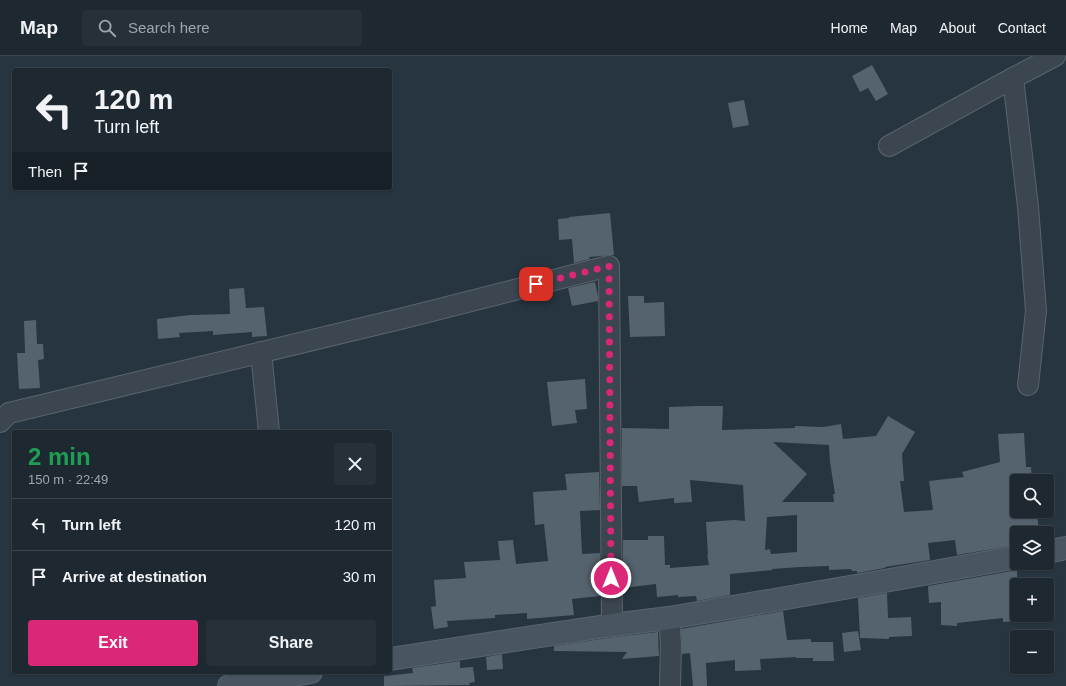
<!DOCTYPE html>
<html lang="en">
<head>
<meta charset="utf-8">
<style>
	body { margin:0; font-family:Helvetica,sans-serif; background:#253038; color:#f1f3f6; height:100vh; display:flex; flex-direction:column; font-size:15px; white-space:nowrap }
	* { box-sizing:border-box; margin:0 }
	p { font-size:13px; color:#a0a6ab }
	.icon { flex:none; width:22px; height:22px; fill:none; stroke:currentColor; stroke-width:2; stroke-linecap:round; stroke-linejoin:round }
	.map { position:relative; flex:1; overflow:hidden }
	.drawer { position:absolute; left:12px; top:374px; width:380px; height:244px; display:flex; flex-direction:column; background:#1d2830; border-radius:4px; box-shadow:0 1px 3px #0004,0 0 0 1px #3b444c }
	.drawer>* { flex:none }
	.top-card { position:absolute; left:12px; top:12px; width:380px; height:122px; border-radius:4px; box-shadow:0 1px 3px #0004,0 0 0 1px #3b444c; background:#1d2830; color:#f1f3f6; overflow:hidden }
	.tools { position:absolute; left:1010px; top:418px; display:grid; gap:8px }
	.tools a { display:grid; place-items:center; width:44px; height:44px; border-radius:4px; background:#1d2830; box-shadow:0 1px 3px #0004,0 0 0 1px #3b444c; font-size:20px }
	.pin { position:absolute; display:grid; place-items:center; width:34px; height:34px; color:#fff; margin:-17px; border-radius:8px; box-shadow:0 2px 6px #0006 }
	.me { position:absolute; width:44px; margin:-22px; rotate:0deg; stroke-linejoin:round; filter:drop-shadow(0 0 3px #0008) }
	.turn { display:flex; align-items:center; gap:14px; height:84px; padding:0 16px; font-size:18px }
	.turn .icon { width:52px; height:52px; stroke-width:2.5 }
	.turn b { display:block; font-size:28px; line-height:34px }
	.then { display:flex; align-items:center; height:38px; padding:0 16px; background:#0003; gap:8px; font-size:15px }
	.round { display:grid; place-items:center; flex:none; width:42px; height:42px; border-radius:4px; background:#253038 }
	.summary { display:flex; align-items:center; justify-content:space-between; height:68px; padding:0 16px }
	h1 { font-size:24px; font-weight:700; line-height:30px; color:#1e9e55 }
	.primary-button { display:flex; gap:8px; margin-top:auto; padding:8px 16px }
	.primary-button a { flex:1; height:46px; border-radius:4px; background:#db2777; color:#fff; font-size:16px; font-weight:700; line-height:46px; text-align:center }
	.primary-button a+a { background:#253038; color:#f1f3f6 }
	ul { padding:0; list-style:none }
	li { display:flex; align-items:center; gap:12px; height:52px; padding:0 16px; border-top:1px solid #3b444c }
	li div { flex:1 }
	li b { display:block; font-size:15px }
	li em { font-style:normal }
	header { display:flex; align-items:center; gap:24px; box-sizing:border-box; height:56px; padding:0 20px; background:#1d2830; border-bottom:1px solid #3b444c }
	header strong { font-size:19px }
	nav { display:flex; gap:22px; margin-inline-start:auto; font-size:14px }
	.search { width:280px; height:36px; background:#253038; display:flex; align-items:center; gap:10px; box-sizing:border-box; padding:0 14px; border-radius:4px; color:#a0a6ab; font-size:15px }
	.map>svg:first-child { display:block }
	.building { fill:#55636f; fill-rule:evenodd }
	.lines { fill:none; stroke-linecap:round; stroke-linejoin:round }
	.street-casing { stroke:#59646d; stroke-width:22 }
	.secondary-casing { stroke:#59646d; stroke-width:24 }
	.street { stroke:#3b4650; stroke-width:20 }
	.secondary { stroke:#495662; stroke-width:22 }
	.route { stroke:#db2777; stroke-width:7; stroke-dasharray:0 12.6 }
</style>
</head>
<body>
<header>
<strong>Map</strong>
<div class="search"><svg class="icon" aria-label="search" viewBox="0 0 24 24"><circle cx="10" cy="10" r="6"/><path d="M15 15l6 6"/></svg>Search here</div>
<nav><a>Home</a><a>Map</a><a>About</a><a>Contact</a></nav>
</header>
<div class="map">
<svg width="1066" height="630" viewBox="0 0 1066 630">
	<rect width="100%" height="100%" fill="#273540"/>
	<path class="building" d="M872 9 888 38 876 45 868 32 860 36 852 20Z
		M744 44 749 69 733 72 728 47Z
		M610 157 614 199 589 201 590 203 574 207 572 183 559 184 558 163 569 162V161Z
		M595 226 598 240V245L572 250 568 232Z
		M244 232 246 252 264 251 267 280 252 281V276L213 279V275L179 277 180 281 158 283 157 263 190 259 230 258 229 233Z
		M628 240H644V247L664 246 665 280 630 281Z
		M36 264 37 288H43L44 303 38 304 40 332 19 333 17 297H25L24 265Z
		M585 323 587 353 575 354 577 367 552 370 547 326Z
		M699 350H723L722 374 795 372V370L823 371 841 368 843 383 876 380 888 360 915 376 902 398 904 425H900L904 456 933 454 929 425 964 421 962 416 1000 406 998 378 1024 377 1026 411H1031L1032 425H1017V455H1037L1039 477H1017V489L957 499 955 484 928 487 930 504 885 511V512L857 517V515H852L851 513 829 514V510L800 511 772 513V514L730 518V539L697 545 696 540 678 541V539L657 541 656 528 623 532V484H648V480H664L665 509H670V512L709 509 707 499H708L706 466 734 464 745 465 743 429 690 424 692 446 674 447V442L639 446 637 430H622V372L669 373V351ZM773 386 829 389 830 406 835 438H833L834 446H782L807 418ZM797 459V496L771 498 770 493 765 494 767 461Z
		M599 416 600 454 580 455 582 498 600 497V540L572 543 574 559 527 563V557L495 559V562L447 565 448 571 434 573 431 551 436 550 434 524 466 522 464 506 500 504 498 485 513 484 516 508 548 505 544 468 535 469 533 436 567 434 565 418Z
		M1017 514V565L1003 566V562L957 567V570L941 569V546L929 547 928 530Z
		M887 537 888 562 911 561 912 580 889 581V583L860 582 858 542Z
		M783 555 787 584 811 583V586H833L834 605H813V602H796V601L760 603 761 614 735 615V604L706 607 707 630H693L690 597 682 598 681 573Z
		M858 575 861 594 844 596 842 577Z
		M658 576 659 600 622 603 627 596 554 595V590L614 581Z
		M502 598 503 613 487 614 486 601Z
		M460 605V612L473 611 475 626 469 627 470 629 384 630V620L413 617 412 612Z"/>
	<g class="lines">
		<defs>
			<path id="street" d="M1013 22 1028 151 1036 255 1028 329
				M889 90 1013 22 1055 0
				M261 296 269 376
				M0 366 9 357 404 262 609 210 612 569
				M669 562 671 589 670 630"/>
			<path id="secondary" d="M1047 496 1066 492
				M390 603 612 569 669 562 879 526 1017 501
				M229 630 311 616"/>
		</defs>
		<use href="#street" class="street-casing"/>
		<use href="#secondary" class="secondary-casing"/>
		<use href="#street" class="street"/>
		<use href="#secondary" class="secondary"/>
	</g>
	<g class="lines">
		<path class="route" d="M536 228 609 210 611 522"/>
	</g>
</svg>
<div class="tools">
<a><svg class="icon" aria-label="search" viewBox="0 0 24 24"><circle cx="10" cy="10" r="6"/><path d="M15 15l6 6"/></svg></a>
<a><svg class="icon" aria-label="layers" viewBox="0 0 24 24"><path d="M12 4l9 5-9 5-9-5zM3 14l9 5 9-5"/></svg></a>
<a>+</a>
<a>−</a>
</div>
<div class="pin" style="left:536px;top:228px;background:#d93025"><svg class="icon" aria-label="arrive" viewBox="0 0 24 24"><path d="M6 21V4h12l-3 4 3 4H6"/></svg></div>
<svg class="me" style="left:611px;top:522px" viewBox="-20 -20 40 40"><circle r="17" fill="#db2777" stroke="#fff" stroke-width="3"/><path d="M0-11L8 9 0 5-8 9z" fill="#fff"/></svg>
<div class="top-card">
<div class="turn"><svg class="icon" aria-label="left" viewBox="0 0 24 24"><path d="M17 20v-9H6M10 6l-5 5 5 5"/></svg><div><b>120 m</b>Turn left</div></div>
<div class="then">Then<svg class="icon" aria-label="arrive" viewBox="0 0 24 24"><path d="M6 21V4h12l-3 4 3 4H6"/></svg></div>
</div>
<section class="drawer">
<div class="summary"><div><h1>2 min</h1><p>150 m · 22:49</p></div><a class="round"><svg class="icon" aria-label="close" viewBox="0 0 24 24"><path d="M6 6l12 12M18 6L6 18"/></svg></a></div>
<ul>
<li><svg class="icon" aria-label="left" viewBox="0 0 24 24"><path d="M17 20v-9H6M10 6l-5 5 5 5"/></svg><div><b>Turn left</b></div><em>120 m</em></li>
<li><svg class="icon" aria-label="arrive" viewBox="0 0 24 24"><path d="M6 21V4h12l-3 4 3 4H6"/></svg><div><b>Arrive at destination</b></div><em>30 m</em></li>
</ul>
<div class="primary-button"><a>Exit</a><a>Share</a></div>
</section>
</div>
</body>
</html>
